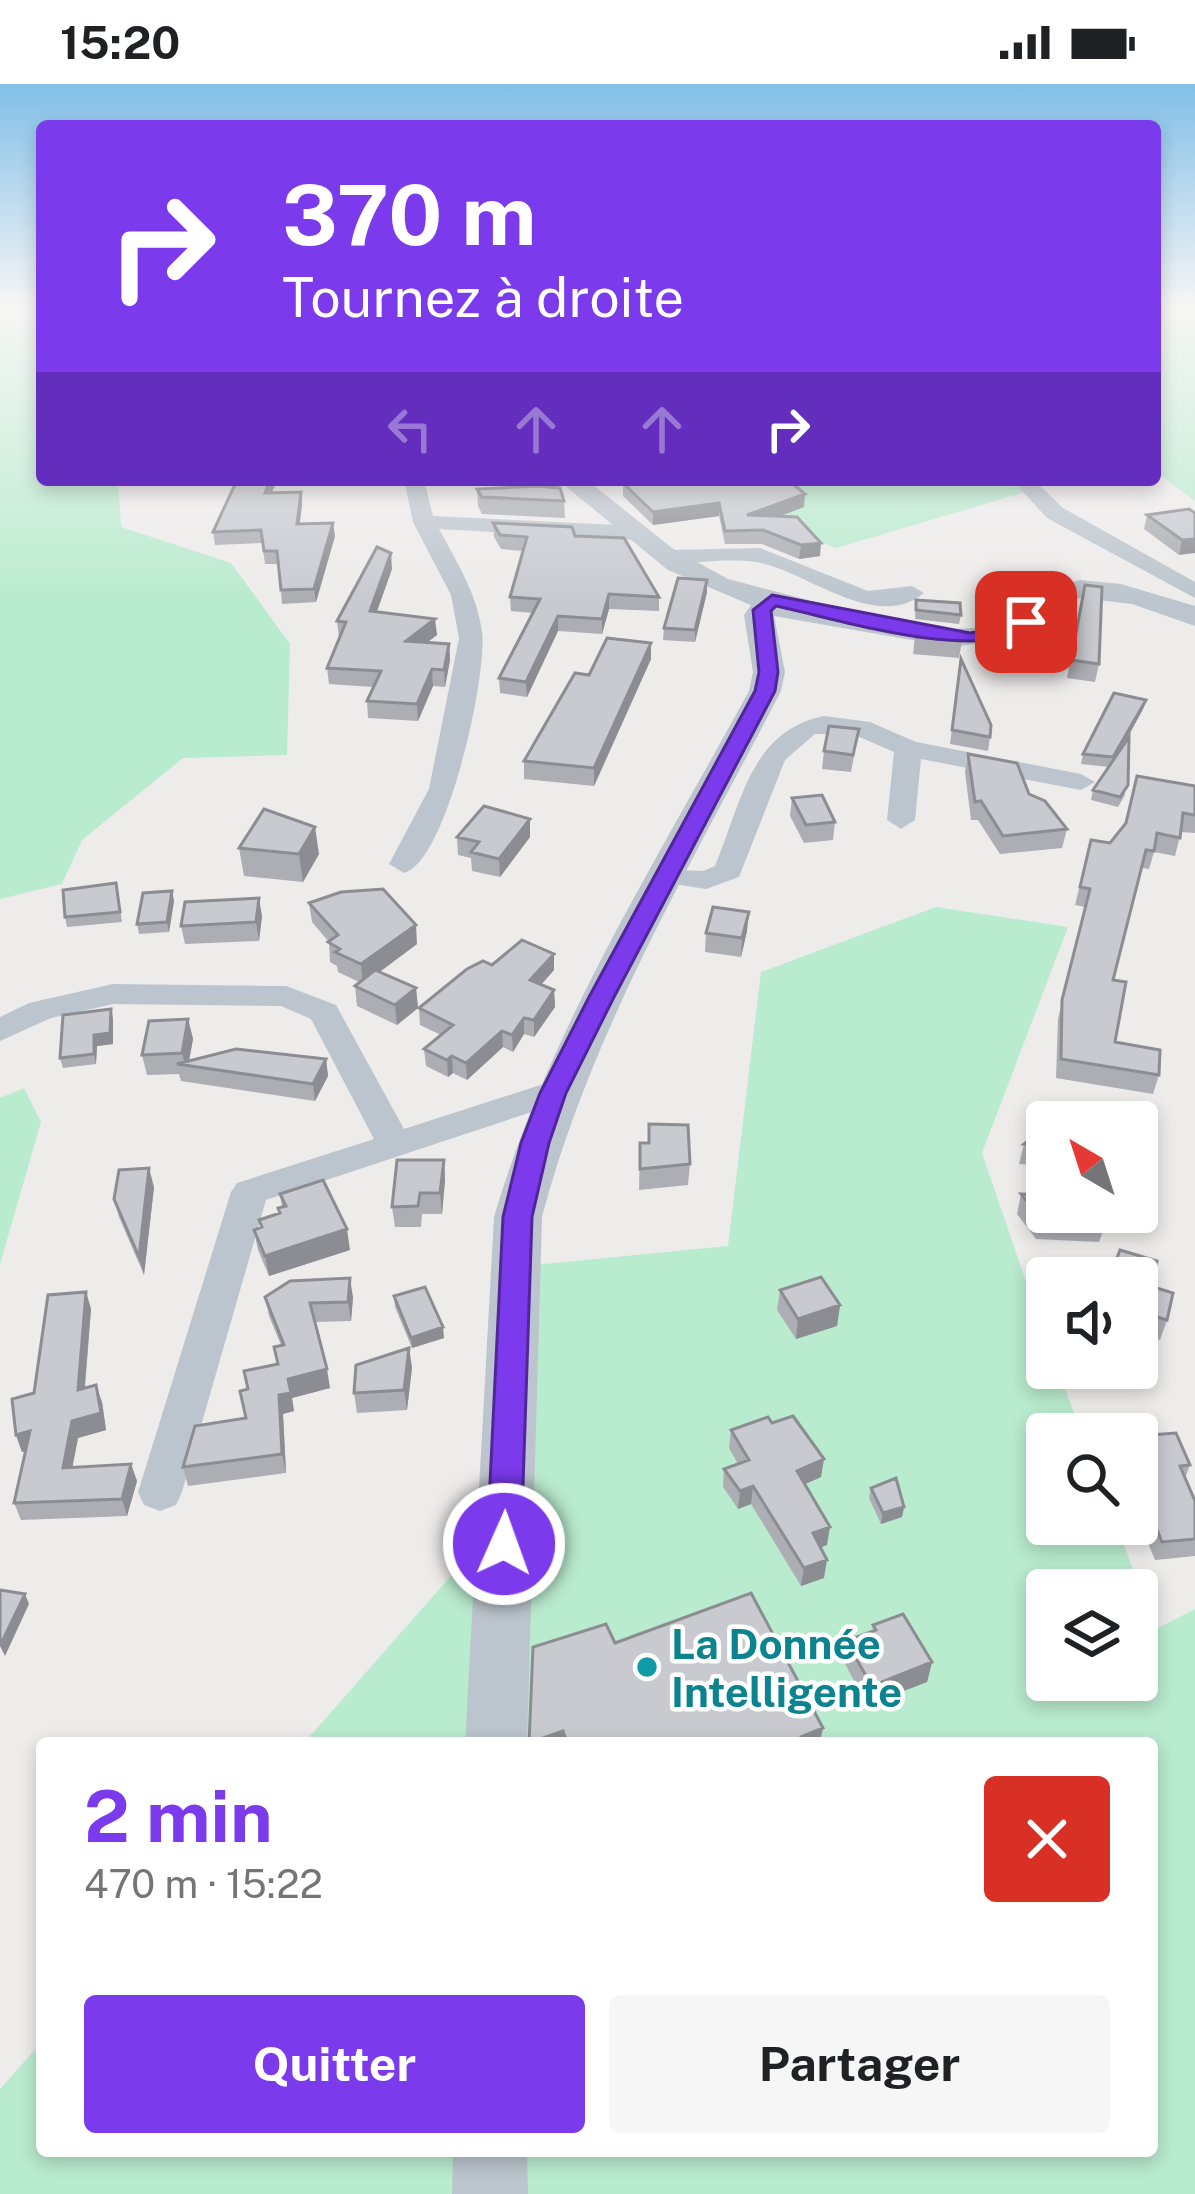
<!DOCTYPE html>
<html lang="fr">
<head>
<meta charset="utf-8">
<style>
	body { margin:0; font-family:"Public Sans",sans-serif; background:#f6f6f6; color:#202124; height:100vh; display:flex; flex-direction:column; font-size:45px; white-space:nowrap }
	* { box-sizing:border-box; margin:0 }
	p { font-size:39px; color:#757577 }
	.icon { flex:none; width:66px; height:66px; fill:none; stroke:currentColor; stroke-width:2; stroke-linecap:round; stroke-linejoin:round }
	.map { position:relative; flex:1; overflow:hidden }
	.drawer { position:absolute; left:36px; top:1653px; width:1122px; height:420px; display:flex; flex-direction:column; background:#fff; border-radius:12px; box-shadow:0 6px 18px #0003 }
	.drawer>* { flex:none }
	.banner { position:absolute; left:36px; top:36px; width:1125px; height:366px; border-radius:12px; box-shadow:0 6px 18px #0003; background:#7c3aed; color:#fff; overflow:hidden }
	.needle { width:78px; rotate:321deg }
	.tools { position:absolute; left:1026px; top:1017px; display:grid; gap:24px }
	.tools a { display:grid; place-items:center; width:132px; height:132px; border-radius:12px; background:#fff; box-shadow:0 6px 18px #0003; font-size:60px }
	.pin { position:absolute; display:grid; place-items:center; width:102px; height:102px; color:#fff; margin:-51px; border-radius:24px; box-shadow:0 6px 18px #0006 }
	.me { position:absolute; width:132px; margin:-66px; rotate:2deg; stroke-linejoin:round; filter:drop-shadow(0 0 9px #0008) }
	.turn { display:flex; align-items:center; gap:42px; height:252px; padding:0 48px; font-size:54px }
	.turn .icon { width:156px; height:156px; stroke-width:2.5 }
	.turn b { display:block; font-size:84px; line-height:102px }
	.lanes { display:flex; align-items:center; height:114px; padding:0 48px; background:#0003; justify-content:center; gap:60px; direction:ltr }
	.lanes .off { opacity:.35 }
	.round { display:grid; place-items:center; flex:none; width:126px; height:126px; border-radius:12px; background:#f6f6f6 }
	.summary { display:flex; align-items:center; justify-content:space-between; height:204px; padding:0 48px }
	h1 { font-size:72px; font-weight:700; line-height:90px; color:#7c3aed }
	.button { display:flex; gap:24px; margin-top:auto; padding:24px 48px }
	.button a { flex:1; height:138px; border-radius:12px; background:#7c3aed; color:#fff; font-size:48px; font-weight:700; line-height:138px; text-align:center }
	.button a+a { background:#f6f6f6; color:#202124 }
	.status { display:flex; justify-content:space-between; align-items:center; height:84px; padding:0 60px; background:#fff; direction:ltr }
	.status svg { height:33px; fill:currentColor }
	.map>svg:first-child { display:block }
	.green { fill:#b9ebce; fill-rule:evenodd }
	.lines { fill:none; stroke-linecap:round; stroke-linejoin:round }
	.minor { fill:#bcc5cd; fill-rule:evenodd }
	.tertiary { fill:#bcc5cd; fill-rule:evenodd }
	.wall { fill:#acaeb3 }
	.shaded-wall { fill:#8c8d92 }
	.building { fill:#c8cad0; stroke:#8c8d92; stroke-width:3 }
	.route { fill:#7c3aed; stroke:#51269a; stroke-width:3 }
	.culture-dot { fill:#0f9aa8; stroke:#fff; stroke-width:4.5 }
	.labels { text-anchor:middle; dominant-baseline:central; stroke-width:9; stroke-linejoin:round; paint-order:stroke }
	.near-culture-label { font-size:42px; font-weight:bold; fill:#0d838f; stroke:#fff; text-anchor:start }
</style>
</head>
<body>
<div class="status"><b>15:20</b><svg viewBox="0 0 49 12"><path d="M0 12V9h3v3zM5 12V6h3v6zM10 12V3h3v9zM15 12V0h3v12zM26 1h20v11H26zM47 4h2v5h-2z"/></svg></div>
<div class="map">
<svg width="1195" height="2110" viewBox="0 0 1195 2110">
	<rect width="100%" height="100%" fill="#eeebeb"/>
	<path class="green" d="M0 224H42V396H118L121 443 231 479 290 560 287 671 183 674 82 756 62 800 0 815Z
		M1155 224H1195V417L1155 387Z
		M694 396H1066L836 464 705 412Z
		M936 823 1068 843 982 1069 1047 1259V1284H1057L1082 1350H1047V1440H1116L1156 1545 1195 1525V2110H0V2005L42 1958V2067H1152V1659H304L528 1404 534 1181 728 1162 761 888ZM1047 1506H1137V1596H1047Z
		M24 1004 41 1038 0 1180V1014Z"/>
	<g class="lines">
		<path class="minor" d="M404 396H424L433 432 639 442 650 449 639 456 439 445C457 479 477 509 482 548 488 589 447 778 404 789L389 780 429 705 459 554 451 511 413 438Z
			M1012 396H1034L1063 424 1195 498V514L1047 434Z
			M760 464 868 507 912 502 924 509C875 550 803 484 755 478 727 474 696 479 669 480L658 473 669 466Z
			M824 632 870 638 916 658 1081 690 1095 698 1081 706 921 675 915 736 901 745 887 736 894 668 855 651 815 650 785 676 739 793 706 805 655 797 651 791 655 785 703 787 715 782C741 720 750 647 824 632Z
			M113 900 286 902 336 921 404 1045 553 997 570 1009 565 1017 266 1116 182 1408 176 1421 160 1427 144 1421 138 1408 231 1108 237 1099 374 1055 311 935 281 922 113 920 51 934 0 957V933L29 919Z"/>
		<path class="tertiary" d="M558 396H587L672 464 728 495 877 534 952 545 992 543 1035 509 1080 496 1121 500 1195 522V542L1132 520 1080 514 1055 521 1018 554 952 563 774 532 785 588 781 607C692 780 592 944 542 1133L527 1659H465L494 1133C550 943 655 780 749 607L753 588 744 531 751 521 668 486Z
			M453 2067H527L528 2110H452Z"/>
	</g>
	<path class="wall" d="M237 396H277L272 409 301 408 302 421 300 439 335 452 316 518 282 520 279 480H265L262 459 215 461 213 448Z
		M629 396H788L804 423 778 433 820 472 799 475 762 460H725L719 432 653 441 623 412V399L630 398Z
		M477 405 564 417 565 434 482 430 478 422Z
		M1195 429 1179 471 1144 445 1147 431Z
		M493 439 575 452 659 513V527L609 525 602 550 558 547 527 613 500 609 499 594 533 529 511 527 510 513 523 467 501 465 494 453Z
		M392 485 377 528 437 551 428 558 449 560 450 576 445 603 433 602 418 637 368 634 367 617 373 603 329 600 327 584 339 554 337 537Z
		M707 496V508L695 558 663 556 664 544Z
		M1085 501 1099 580 1095 598 1067 594Z
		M916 516 961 531 959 540 915 535Z
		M916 544 962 557 959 574 913 570Z
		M651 559V575L594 702 524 695V677L589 591Z
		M961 575 990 653 988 667 950 660Z
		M1146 616 1143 625 1123 662 1125 711 1118 723 1091 716 1093 706 1109 683 1081 680 1083 670Z
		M859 645 851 688 822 685 824 667Z
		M968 670 1067 745 1062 764 1000 770 978 736H971L965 688Z
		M1195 702V749L1181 748 1175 772 1154 768 1149 785 1142 784 1113 896 1115 958 1159 991 1153 1010 1056 994 1058 935 1085 823 1075 821 1091 756 1110 759 1126 740Z
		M792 714 835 738 833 756 804 759 790 732Z
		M457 753H530L500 793 472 787 471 774 458 771Z
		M239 764 319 770 303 798 244 792Z
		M172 807 174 817 169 848 139 850 137 840Z
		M118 809 122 838 67 843 65 833Z
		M309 819 417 860 380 888 416 904 418 924 397 941 357 922 355 902 359 898 338 888 337 882 330 878 329 858 312 838Z
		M262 832 259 857 185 860 181 842Z
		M747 847 741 873 705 868 706 849Z
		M554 870V886L541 901 554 906 555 923 534 953 524 950 513 968 503 963 467 996 453 989 448 993 426 982 424 965 441 951 420 941 419 924 492 881Z
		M111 925 113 935V960L97 962 96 980 63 984 60 974Z
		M188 935 193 955 189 977 326 975 328 992 315 1017 181 997 179 990 147 991 142 971Z
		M1047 1041V1082L1019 1080 1024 1060Z
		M640 1059H649L690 1080 688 1101 639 1106Z
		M444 1076 445 1096 442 1130H422L421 1143H395L392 1123Z
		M154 1103 144 1191 119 1133 114 1115Z
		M280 1110 350 1166 269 1192 258 1166 254 1146 261 1144 259 1136 279 1130 278 1124 282 1123Z
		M1021 1110 1047 1128H1110L1099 1158 1036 1155 1017 1130Z
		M1137 1194 1150 1202 1167 1236 1160 1256 1137 1249Z
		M780 1206 840 1221 837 1242 796 1255 777 1226Z
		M86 1208 91 1225 85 1304 102 1318 106 1346 78 1354 72 1383 131 1380 137 1397 127 1432 21 1436 14 1419 26 1367 22 1368 16 1351 34 1309Z
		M394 1212 444 1254 412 1264 395 1223Z
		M265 1213H353L351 1237 315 1238 330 1304 292 1314 294 1327 283 1330 286 1389 188 1402 183 1383 246 1334 248 1305 278 1280 281 1261 269 1232Z
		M409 1264 412 1284 407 1326 357 1329 354 1309Z
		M772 1339 821 1393 805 1400 827 1461 820 1463 824 1494 801 1502 751 1420 738 1425 723 1403 724 1385 738 1380 729 1364 731 1346Z
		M1137 1352 1190 1381 1185 1394 1195 1417V1472L1155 1476 1137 1432Z
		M871 1404 904 1423 902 1433 881 1440 869 1414Z
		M873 1541 932 1578 927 1598 867 1621 843 1576 846 1557 872 1547Z"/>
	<path class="shaded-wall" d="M270 396H277L266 422 265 409Z
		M301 408 302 421 298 452 297 440Z
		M805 410 804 423 746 445 747 431Z
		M719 419V432L653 441V428Z
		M333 439 335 452 316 518 314 505Z
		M1195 455V469L1179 471 1182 456Z
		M821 459 820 472 799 475 801 461Z
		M391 469 392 485 371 543 370 527Z
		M707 496V508L695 558V546Z
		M609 510V525L602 550V535Z
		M558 532V547L527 613 526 598Z
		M435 535 437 551 407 573 406 557Z
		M651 559V575L594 702V684Z
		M449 560 450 576 445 603 444 586Z
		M432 585 433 602 418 637 417 620Z
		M1146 616 1143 625 1111 683 1113 673Z
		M530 735V753L500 793 499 775Z
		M315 743 319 770 303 798 299 770Z
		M172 807 174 817 169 848 167 838Z
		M259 814 262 832 259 857 256 838Z
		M749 828 747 847 741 873 742 854Z
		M416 841 417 860 363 900 361 880Z
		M554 870V886L531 912 530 896Z
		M416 904 418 924 397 941 395 921Z
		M554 906 555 923 534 953V936Z
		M111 925 113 935V960L97 962 96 980 94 970V951Z
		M524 934V950L513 968 512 951Z
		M188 935 193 955 188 982 185 981 182 969Z
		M502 947 503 963 467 996 466 979Z
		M452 972 453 989 448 993 447 976Z
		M326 975 328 992 315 1017 313 1000Z
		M444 1076 445 1096 442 1130 440 1109Z
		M149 1084 154 1103 144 1191 139 1173Z
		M347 1145 350 1166 269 1192 265 1172Z
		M350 1194 353 1213 351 1237 348 1218Z
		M86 1208 91 1225 83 1323 78 1306Z
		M840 1221 837 1242 796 1255 798 1235Z
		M443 1243 444 1254 412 1264 411 1254Z
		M409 1264 412 1284 407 1326 404 1306Z
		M327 1285 330 1304 292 1314 294 1327 283 1330 286 1389 282 1370 279 1311 288 1295Z
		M96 1301 102 1318 106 1346 78 1354 69 1401 63 1384 72 1337Z
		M30 1347 37 1364 22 1368 16 1351Z
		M824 1375 821 1393 794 1405 797 1387Z
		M131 1380 137 1397 127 1432 122 1415Z
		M753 1402 751 1420 738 1425 740 1407Z
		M904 1423 902 1433 881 1440 883 1429Z
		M830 1443 827 1461 810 1467 813 1449Z
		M827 1476 824 1494 801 1502 804 1484Z
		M25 1510 29 1520 5 1572 0 1562Z
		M932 1578 927 1598 867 1621 872 1602Z
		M823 1644 820 1659H798L801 1653Z
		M563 1647V1659H531Z"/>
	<path class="building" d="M237 396H270L265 409 301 408 297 440 333 439 314 505 281 506 277 467H264L261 446 213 448Z
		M638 396H788L805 410 747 431 797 433 821 459 801 461 763 446 725 447 719 419 653 428 623 399 639 397Z
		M538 402 560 404 564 417 482 413 477 405Z
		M1189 425 1195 429V455L1182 456 1147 431Z
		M493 439 572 443 575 452 624 454 659 513 609 510 602 535 558 532 526 598 499 594 540 515 510 513 527 453 500 451Z
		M377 463 391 469 370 527 435 535 406 557 449 560 444 586 432 585 417 620 367 617 381 587 327 584 346 538 337 537Z
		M678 494 707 496 695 546 664 544Z
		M1085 501 1102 503 1099 580 1071 576Z
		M916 516 960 519 961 531 916 526Z
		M916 544 962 550V557L915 553Z
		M607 554 651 559 594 684 524 677 575 589 589 591Z
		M961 575 991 641 990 653 952 646Z
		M1114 609 1146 616 1113 673 1083 670Z
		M829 642 859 645 853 671 824 667Z
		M1129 653 1128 701 1120 713 1093 706Z
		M968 670 1017 679 1029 710 1045 717 1067 745 1003 752 981 717 975 718Z
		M1137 692 1195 702V731L1183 729 1180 754 1157 749 1154 767 1146 766 1113 896 1126 898 1115 958 1160 966 1159 991 1061 975 1062 916 1090 805 1080 803 1091 756 1110 759 1126 739Z
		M822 711 835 738 806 741 792 714Z
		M484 722 530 735 499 775 471 768 479 758 457 753Z
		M264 725 315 743 299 770 239 764Z
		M116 799 120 828 65 833 63 806Z
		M383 805 416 841 361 880 335 868 340 865 328 858 338 851 309 819 341 808Z
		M172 807 167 838 137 840 143 809Z
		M259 814 256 838 181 842 185 818Z
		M713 823 749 828 742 854 706 849Z
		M522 856 554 870 530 896 554 906 534 936 524 934 512 951 502 947 466 979 452 972 447 976 424 965 453 941 419 924 467 885 483 877 492 881Z
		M375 886 416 904 395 921 355 902Z
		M111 925 110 949 94 951V970L60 974 63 931Z
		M188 935 182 969 142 971 149 937Z
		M236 965 326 975 313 1000 177 980Z
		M1068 1024 1095 1025 1098 1038H1051Z
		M649 1040 688 1041 690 1080 640 1085V1059H649Z
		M1047 1041V1062L1024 1060Z
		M397 1076H444L440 1109H420L418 1122 392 1123Z
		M149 1084 139 1173 114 1115 119 1086Z
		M323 1096 347 1145 265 1172 254 1146 262 1143 259 1136 280 1129 278 1124 286 1122 280 1110Z
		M1021 1110 1047 1111V1128H1109L1105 1138 1042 1136Z
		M1120 1166 1157 1177 1150 1202 1173 1209 1167 1236 1137 1227V1194H1109Z
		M821 1193 840 1221 798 1235 780 1206Z
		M350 1194 348 1218 310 1219 327 1285 288 1295 291 1309 279 1311 282 1370 183 1383 195 1342 246 1334 240 1307 248 1305 244 1287 278 1280 274 1263 284 1261 265 1213 290 1197Z
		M425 1203 443 1243 411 1254 394 1212Z
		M86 1208 78 1306 96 1301 101 1329 72 1337 63 1384 131 1380 122 1415 14 1419 30 1347 16 1351 12 1315 34 1309 48 1211Z
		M409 1264 404 1306 354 1309 356 1281Z
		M793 1332 824 1375 797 1387 830 1443 813 1449 827 1476 804 1484 753 1402 740 1407 724 1385 749 1376 731 1346 768 1333 772 1339Z
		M1176 1349 1190 1381 1180 1382 1195 1417V1455L1162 1458 1137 1397V1385H1141L1137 1376V1352Z
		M896 1394 904 1423 883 1429 871 1404Z
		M0 1506 25 1510 0 1562Z
		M751 1509 823 1644 801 1653 798 1659H567L563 1647 529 1659 533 1563 606 1540 615 1559Z
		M903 1530 932 1578 872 1602 846 1557 876 1546 873 1541Z"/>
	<linearGradient id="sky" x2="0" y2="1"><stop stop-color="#81bfe8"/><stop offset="0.43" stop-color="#f7f6f6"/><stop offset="1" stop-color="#f7f6f6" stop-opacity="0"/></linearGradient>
	<rect width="1195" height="519" fill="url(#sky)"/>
	<path class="route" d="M772 511 970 549 1008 543 1026 533 1035 538C990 584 835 534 776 522L771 527 778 588 775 607 614 913 566 1009 549 1059 532 1133 521 1460 516 1471 504 1475 492 1471 487 1460 503 1133 521 1059 540 1009 589 913 755 607 759 588 753 526Z"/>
	<circle class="culture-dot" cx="647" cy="1583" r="12"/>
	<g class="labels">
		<g class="near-culture-label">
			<text x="671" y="1559">La Donnée<tspan x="671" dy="48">Intelligente</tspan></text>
		</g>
	</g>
</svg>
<div class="tools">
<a><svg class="needle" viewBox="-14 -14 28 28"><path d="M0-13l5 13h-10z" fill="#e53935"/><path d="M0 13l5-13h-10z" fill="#757577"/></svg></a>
<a><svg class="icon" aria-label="sound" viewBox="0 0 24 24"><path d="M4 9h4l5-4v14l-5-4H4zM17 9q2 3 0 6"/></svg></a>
<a><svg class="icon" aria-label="search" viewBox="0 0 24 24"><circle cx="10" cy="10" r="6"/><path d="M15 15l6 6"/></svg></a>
<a><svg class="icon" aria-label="layers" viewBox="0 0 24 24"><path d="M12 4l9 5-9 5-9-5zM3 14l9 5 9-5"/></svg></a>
</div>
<div class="pin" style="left:1026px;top:538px;background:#d93025"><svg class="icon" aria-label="arrive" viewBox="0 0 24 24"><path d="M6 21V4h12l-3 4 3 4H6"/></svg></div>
<svg class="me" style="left:504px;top:1460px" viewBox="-20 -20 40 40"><circle r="17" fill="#7c3aed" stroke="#fff" stroke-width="3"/><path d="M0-11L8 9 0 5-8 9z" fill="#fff"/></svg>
<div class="banner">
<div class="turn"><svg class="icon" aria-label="right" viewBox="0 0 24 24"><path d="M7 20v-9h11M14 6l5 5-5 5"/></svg><div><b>370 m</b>Tournez à droite</div></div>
<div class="lanes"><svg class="icon off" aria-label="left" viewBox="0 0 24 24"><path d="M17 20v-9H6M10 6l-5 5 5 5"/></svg><svg class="icon off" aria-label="ahead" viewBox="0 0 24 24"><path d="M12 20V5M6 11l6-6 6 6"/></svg><svg class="icon off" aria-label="ahead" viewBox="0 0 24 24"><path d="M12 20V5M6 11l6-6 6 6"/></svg><svg class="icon" aria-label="right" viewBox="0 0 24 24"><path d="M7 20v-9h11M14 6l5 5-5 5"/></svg></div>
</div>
<section class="drawer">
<div class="summary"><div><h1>2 min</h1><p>470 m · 15:22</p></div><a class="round" style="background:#d93025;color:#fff"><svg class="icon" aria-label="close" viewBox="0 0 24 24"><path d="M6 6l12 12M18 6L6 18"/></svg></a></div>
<div class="button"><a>Quitter</a><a>Partager</a></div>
</section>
</div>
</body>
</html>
